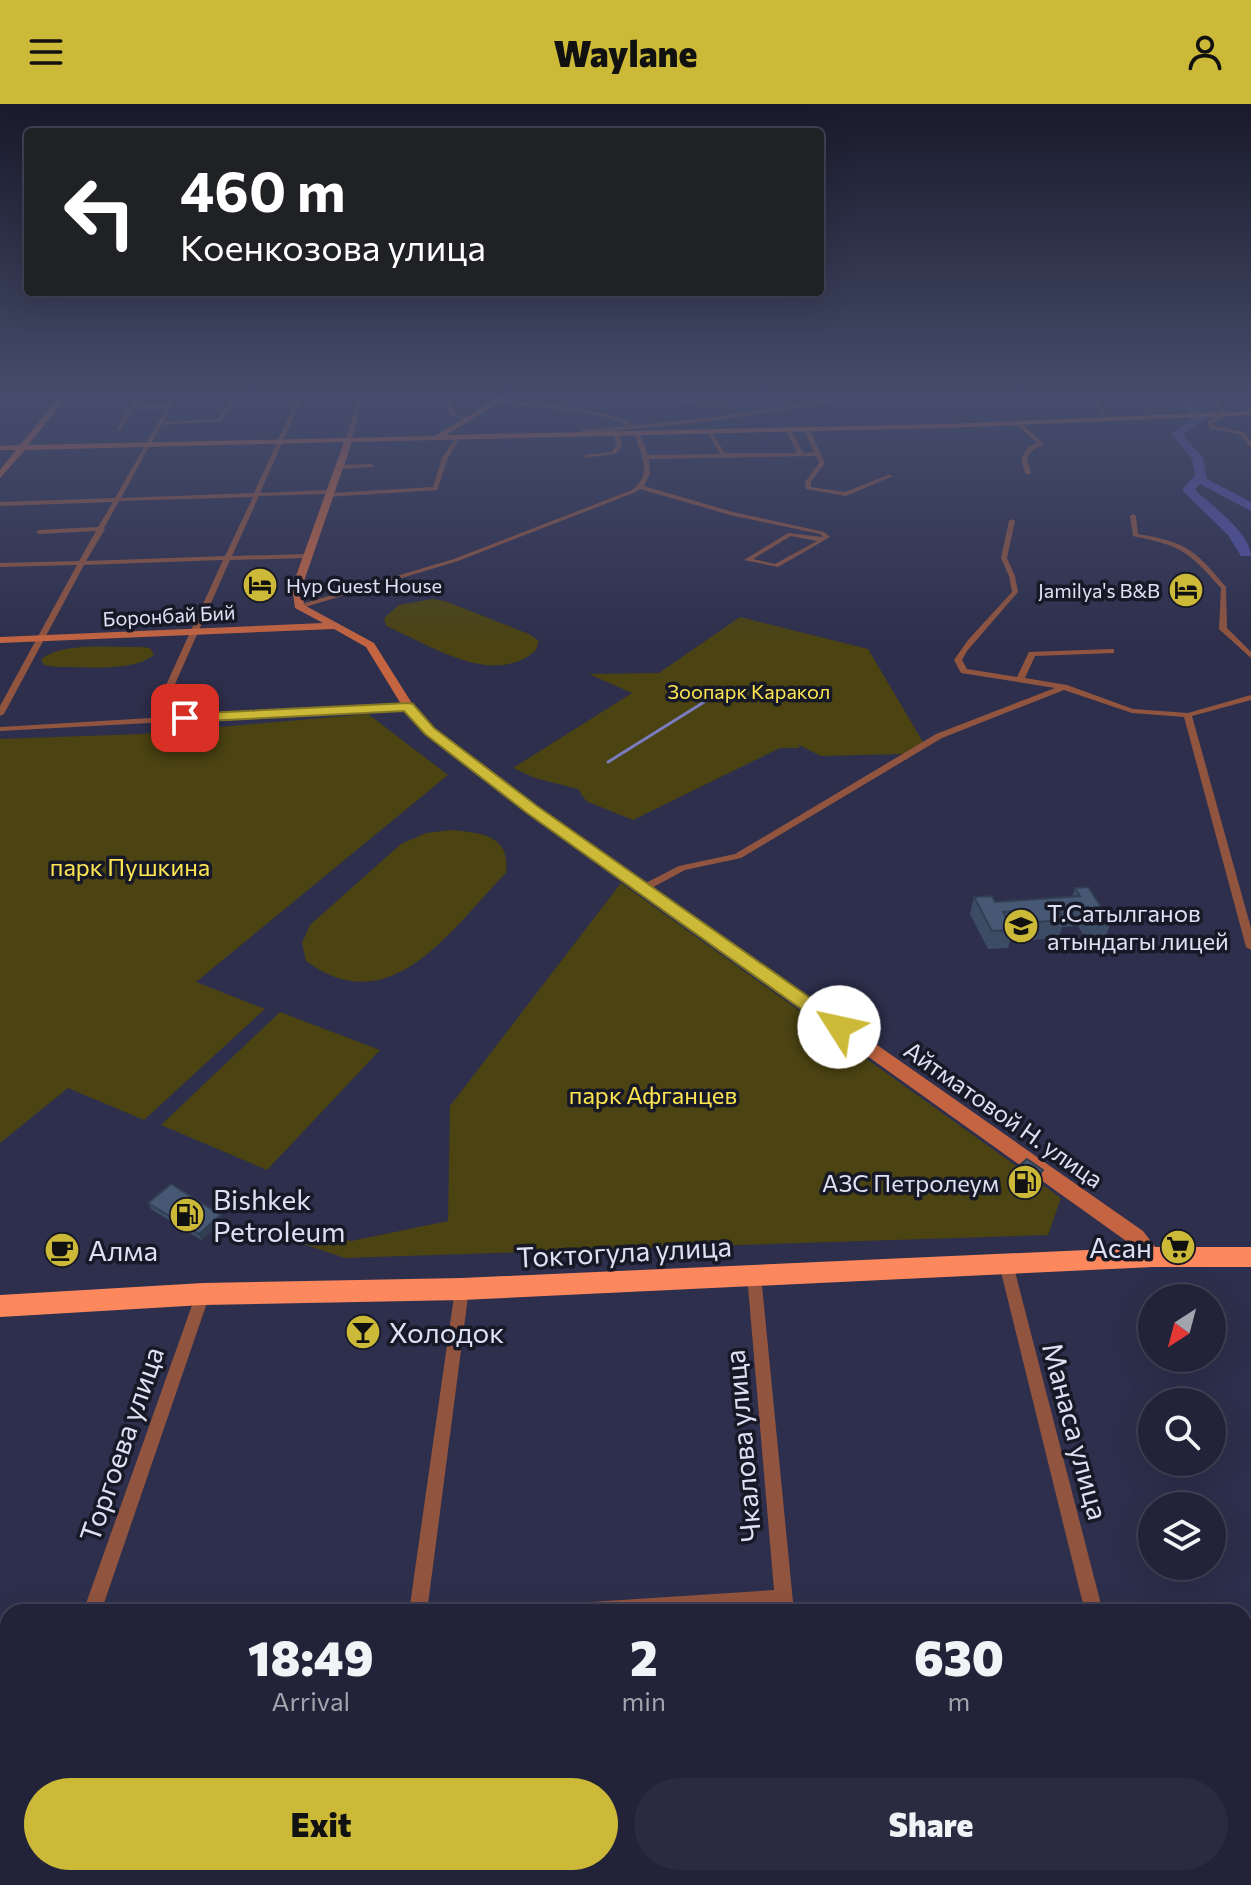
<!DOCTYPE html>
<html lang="en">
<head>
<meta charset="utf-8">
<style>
	body { margin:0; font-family:Commissioner,sans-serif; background:#2a2b41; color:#f1f3f6; height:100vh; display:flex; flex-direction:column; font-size:30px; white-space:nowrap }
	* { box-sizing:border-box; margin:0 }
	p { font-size:26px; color:#a2a4ae }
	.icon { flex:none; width:44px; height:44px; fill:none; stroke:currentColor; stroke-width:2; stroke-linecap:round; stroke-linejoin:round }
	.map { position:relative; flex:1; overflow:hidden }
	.sheet { position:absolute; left:0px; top:1500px; width:1252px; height:282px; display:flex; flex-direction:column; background:#222339; border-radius:24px 24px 0 0; box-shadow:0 8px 32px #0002,0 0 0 2px #3f4053 }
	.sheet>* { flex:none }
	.top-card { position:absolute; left:24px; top:24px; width:800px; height:168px; border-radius:8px; box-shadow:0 8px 32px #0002,0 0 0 2px #3f4053; background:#202124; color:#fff; overflow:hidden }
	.needle { width:52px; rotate:216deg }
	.controls { position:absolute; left:1138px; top:1180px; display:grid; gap:16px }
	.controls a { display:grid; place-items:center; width:88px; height:88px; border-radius:50%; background:#222339; box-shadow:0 8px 32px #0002,0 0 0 2px #3f4053; font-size:40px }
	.pin { position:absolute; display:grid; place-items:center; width:68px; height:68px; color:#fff; margin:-34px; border-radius:16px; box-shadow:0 4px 12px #0006 }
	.me { position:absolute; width:88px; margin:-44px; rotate:305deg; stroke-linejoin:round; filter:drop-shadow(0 0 6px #0008) }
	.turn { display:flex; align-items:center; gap:28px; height:168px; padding:0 24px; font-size:36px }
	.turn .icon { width:104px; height:104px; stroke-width:2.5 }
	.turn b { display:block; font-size:56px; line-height:68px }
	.eta { display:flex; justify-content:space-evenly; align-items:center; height:136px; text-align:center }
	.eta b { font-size:48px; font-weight:800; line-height:56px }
	.cta { display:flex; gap:16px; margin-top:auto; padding:16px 24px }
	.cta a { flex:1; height:92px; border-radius:48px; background:#ccb938; color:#111; font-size:32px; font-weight:800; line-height:92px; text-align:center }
	.cta a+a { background:#2a2b41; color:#f1f3f6 }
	header { display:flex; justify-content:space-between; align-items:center; height:104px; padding:0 24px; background:#ccb938; color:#111; font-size:36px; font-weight:800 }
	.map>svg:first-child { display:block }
	.green { fill:#4b4312 }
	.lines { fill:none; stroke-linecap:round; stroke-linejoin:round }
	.stream { stroke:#7b7cbd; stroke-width:3 }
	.river { fill:#5150a6; fill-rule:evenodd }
	.street { fill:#91543f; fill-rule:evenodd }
	.secondary { fill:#c46441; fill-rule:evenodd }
	.highway { fill:#fe885d; fill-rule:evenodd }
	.wall { fill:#3d4c65 }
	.shaded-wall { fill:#323e52 }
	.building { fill:#475875; stroke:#323e52; stroke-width:2 }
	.route { fill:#ccb938; stroke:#857824; stroke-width:2 }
	.labels { text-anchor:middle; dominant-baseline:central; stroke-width:7; stroke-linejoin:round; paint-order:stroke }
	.far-poi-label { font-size:20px; fill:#dee1f4; stroke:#181926; text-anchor:start }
	.far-street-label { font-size:20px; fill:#dee1f4; stroke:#181926 }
	.far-park-label { font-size:20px; fill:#fde652; stroke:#181926 }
	.park-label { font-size:24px; fill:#fde652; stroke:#181926 }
	.poi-label { font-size:24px; fill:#dee1f4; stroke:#181926; text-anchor:start }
	.street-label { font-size:24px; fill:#dee1f4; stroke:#181926 }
	.near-poi-label { font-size:28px; fill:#dee1f4; stroke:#181926; text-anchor:start }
	.near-street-label { font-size:28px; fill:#dee1f4; stroke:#181926 }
</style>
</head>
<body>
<header><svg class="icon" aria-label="menu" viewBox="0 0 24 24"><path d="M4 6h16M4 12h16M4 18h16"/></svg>Waylane<svg class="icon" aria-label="person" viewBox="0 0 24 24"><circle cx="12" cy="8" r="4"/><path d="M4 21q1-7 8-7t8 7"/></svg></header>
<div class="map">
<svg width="1251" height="1781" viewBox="0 0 1251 1781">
	<rect width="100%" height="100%" fill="#2d2f4c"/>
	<path class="green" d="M432 495 445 497 529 530 539 537 536 546C493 585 429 540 386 522L384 514 399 501Z
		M740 513 868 545 923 638 904 650 821 652 799 641V644H780L633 716 586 697 578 685 535 674 513 664 632 589 589 570 659 569Z
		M141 543 150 544 154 551C131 569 85 562 56 563L44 561 41 555C65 537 111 544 141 543Z
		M368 610 448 671 196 878 265 905 144 1016 68 984 0 1039V635L141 630Z
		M452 726C481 729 511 731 506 769 451 825 391 920 306 857L302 839 310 821 401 740 426 729Z
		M621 779 1061 1094 1048 1131 345 1154 288 1135 290 1123 351 1137 448 1117 450 1002Z
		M280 908 380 946 267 1066 161 1021Z"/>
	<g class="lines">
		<path class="stream" d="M608 658 717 590"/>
		<path class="river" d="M1175 292H1186L1206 314 1182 330 1203 354 1207 375 1251 398V407L1200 380 1195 386C1212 402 1249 427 1251 452H1241L1228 431 1182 386 1195 371 1192 355 1171 329 1195 313Z"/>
		<path class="street" d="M137 292H142L136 301H167L172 292H177L163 318 217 315 235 292H240L221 317 161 321 121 394 254 389 298 292H303L260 389 328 386 330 389 433 383 442 354 456 333H460L448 354 437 386 327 393 325 390 259 392 232 452 308 450 311 452 308 454 230 456 160 614 408 601 412 603 411 605 0 627V623L151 614 223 456 84 461 4 610 0 612V602L77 461 0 463V459L79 457 96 427 39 430 36 428 39 426 98 423 113 398 0 402V398L115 394 166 305H134L121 325H117ZM253 393 225 452 86 457 105 425 104 424 119 397Z
			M359 292H363L352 335 349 337 346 335Z
			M448 292H452L454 309 467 314V316L449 311Z
			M642 292H657L728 302 725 304Z
			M856 292H869L713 317 585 330 572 334 570 331 584 326 624 322V320L613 315 583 308 494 298 497 296C541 301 588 301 629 318L630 322 713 313Z
			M1091 292H1096L1109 316H1105Z
			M1210 292H1215L1227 311 1213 319V322L1243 328 1251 338V344L1239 330 1209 324 1208 317 1221 310Z
			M1016 318H1020L1044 340C1036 345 1031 345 1027 355L1031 369 1028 371 1025 369 1021 355 1028 343 1037 339 1016 320Z
			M807 324 810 326 820 348 823 350 821 351 825 359 811 378V383L845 388 888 371 893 372 846 392 806 385 805 378 819 359 816 352 649 355 650 369 644 382 733 408 824 428 830 433 778 463 744 456 788 429 823 433 820 430 730 411 640 385 636 388 458 457 302 504 295 502 454 455 632 386C655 368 639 351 635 330L640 331 648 351 720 350 708 329 711 327 725 349H797L786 327 789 325 792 327 803 349 814 348 804 326ZM791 432 817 437 775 460 753 455Z
			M617 329 620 331 622 341 616 350 583 354 585 351 612 348 616 341 614 331Z
			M372 360 374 363 338 365 335 363 338 361Z
			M1133 410 1136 412 1138 430C1187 438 1195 446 1226 483L1227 524 1251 548V554L1219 525 1221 484C1188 447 1182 442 1133 432L1130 412Z
			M1012 415 1015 417 1007 454 1015 472 1018 488 967 547 962 556 967 565 1017 573 1029 548 1111 545H1114V549L1035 552 1025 574 1067 581 1133 605 1188 609 1251 591V596L1192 612 1251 824V846L1246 843 1184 613 1132 609 1064 586 942 634 741 754 685 766 646 787H638L637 785 638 783 679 762 735 750 936 630 1055 584 961 569 954 556 968 536 1012 488 1009 472 1001 454 1009 417Z
			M1006 1154 1011 1156 1013 1160 1103 1508H1085L999 1160 1001 1156Z
			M754 1165 759 1167 761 1171 794 1508H776V1503L703 1508H566L569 1502 575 1499 774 1486 747 1171 749 1167Z
			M462 1179 467 1181 469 1185 427 1508H409L455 1185 457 1181Z
			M203 1184 208 1186 210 1190 101 1508H83L196 1190 198 1186Z
			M8 1741V1774H10L7 1781H0V1747L1 1744Z
			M376 1774H396L395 1781H375Z
			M797 1774H817V1781H797Z
			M1153 1774H1173L1175 1781H1155Z"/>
		<path class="secondary" d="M60 292H68L28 341 435 332 501 292H510L446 331 946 320 1251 307V311L946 324 352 338 302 483 304 501 374 539 413 601 434 624 537 703 1143 1127 1163 1153 1160 1159C1145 1164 1138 1149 1129 1139L527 709 426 630 404 605 366 543 334 525 0 539V533L323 519 295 504 292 483 344 338 25 346 0 374V366L16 346H0V342L20 341Z"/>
		<path class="highway" d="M1153 1143H1251V1163H1153L462 1196 203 1201 0 1213V1191L203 1179 462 1174Z"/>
	</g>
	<path class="wall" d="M1075 784 1111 818 1105 835 1087 837 1078 822 1062 823 1059 834 1031 836 1024 823 1012 824 1013 826 1008 844 988 845 970 810 974 793 995 798 1072 793Z
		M1014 1066H1043L1039 1078 1027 1089 1010 1078Z
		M148 1099 223 1117 201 1136 151 1105Z"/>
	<path class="shaded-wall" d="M1043 1066 1039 1078 1027 1089 1031 1077Z
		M221 1111 223 1117 201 1136 199 1130Z"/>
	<path class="building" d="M1088 783 1111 818 1093 819 1083 804 1058 806 1064 816 1036 818 1029 806 1003 808 1013 826 992 827 974 793 992 792 995 798 1080 792 1075 784Z
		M1027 1055 1043 1066 1031 1077 1014 1066Z
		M171 1080 221 1111 199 1130 148 1099Z"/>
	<linearGradient id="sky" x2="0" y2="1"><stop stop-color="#191a2a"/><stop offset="0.54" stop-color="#464d6c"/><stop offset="1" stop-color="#464d6c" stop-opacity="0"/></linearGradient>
	<rect width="1251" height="541" fill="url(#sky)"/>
	<path class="route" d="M408 599 413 600 434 624 537 702 846 919 848 923 846 927H832L527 709 425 630 404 607 185 618 178 614 185 610Z"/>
	<defs>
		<symbol id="hotel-disc" viewBox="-11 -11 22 22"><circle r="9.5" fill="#ccb938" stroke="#181926"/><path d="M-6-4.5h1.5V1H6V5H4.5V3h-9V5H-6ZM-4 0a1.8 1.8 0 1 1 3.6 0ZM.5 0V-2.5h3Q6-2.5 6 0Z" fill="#111"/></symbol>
		<symbol id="school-disc" viewBox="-11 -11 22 22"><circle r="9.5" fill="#ccb938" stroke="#181926"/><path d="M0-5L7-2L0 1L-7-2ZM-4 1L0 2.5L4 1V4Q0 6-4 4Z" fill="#111"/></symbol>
		<symbol id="fuel-disc" viewBox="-11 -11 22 22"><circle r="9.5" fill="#ccb938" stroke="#181926"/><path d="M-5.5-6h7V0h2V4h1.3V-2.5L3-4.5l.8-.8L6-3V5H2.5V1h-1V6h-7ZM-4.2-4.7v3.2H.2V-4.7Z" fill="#111"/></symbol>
		<symbol id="supermarket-disc" viewBox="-11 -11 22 22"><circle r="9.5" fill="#ccb938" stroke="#181926"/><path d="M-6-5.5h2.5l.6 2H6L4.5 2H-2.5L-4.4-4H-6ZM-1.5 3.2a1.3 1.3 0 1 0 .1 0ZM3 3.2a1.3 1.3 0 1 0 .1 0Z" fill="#111"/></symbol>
		<symbol id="cafe-disc" viewBox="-11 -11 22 22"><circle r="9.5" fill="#ccb938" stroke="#181926"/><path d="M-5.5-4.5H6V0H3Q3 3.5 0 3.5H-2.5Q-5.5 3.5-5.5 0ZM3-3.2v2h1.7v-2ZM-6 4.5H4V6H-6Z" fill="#111"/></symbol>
		<symbol id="bar-disc" viewBox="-11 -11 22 22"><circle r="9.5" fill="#ccb938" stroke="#181926"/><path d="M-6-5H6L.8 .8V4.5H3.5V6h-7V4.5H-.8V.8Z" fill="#111"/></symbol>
	</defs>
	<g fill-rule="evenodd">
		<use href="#hotel-disc" x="240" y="461" width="40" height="40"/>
		<use href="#hotel-disc" x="1166" y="466" width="40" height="40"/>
		<use href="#school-disc" x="1001" y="802" width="40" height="40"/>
		<use href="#fuel-disc" x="1005" y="1058" width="40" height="40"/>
		<use href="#fuel-disc" x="167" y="1091" width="40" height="40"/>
		<use href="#supermarket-disc" x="1158" y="1123" width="40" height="40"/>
		<use href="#cafe-disc" x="42" y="1126" width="40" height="40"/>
		<use href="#bar-disc" x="343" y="1208" width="40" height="40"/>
	</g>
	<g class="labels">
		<g class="far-poi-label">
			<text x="286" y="481">Нур Guest House</text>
			<text x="1160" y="486" text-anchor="end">Jamilya's B&amp;B</text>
		</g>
		<g class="far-street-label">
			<text transform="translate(169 511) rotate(-3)">Боронбай Бий</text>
		</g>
		<g class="far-park-label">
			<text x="749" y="587">Зоопарк Каракол</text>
		</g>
		<g class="park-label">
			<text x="130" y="762">парк Пушкина</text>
			<text x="653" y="990">парк Афганцев</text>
		</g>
		<g class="poi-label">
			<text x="1047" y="808">Т.Сатылганов<tspan x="1047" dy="28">атындагы лицей</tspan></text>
			<text x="999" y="1078" text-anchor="end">АЗС Петролеум</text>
		</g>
		<g class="street-label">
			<text transform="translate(1004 1010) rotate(35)">Айтматовой Н. улица</text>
		</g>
		<g class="near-poi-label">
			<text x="213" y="1095">Bishkek<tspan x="213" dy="32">Petroleum</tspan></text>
			<text x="1152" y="1143" text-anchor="end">Асан</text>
			<text x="88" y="1146">Алма</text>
			<text x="389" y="1228">Холодок</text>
		</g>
		<g class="near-street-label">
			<text transform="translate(624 1147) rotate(-3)">Токтогула улица</text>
			<text transform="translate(1076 1327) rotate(75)">Манаса улица</text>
			<text transform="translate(121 1340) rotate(-71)">Торгоева улица</text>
			<text transform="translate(742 1342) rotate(-95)">Чкалова улица</text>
		</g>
	</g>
</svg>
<div class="controls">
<a><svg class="needle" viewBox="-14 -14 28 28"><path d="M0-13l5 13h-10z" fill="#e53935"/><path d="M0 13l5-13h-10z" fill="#a2a4ae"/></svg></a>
<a><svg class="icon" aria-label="search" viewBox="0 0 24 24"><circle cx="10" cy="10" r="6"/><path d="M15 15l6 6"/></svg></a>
<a><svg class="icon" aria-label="layers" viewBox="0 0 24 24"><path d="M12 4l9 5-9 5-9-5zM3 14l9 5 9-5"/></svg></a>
</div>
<div class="pin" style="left:185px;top:614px;background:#d93025"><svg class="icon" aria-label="arrive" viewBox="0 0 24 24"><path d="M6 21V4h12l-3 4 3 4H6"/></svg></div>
<svg class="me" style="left:839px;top:923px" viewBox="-20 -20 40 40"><circle r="19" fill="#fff"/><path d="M0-13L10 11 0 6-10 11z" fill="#ccb938"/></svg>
<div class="top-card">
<div class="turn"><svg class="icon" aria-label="left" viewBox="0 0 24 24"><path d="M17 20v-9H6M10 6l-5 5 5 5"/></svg><div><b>460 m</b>Коенкозова улица</div></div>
</div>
<section class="sheet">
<div class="eta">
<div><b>18:49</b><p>Arrival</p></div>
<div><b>2</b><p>min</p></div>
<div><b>630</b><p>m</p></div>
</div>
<div class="cta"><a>Exit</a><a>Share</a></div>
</section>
</div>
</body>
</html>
